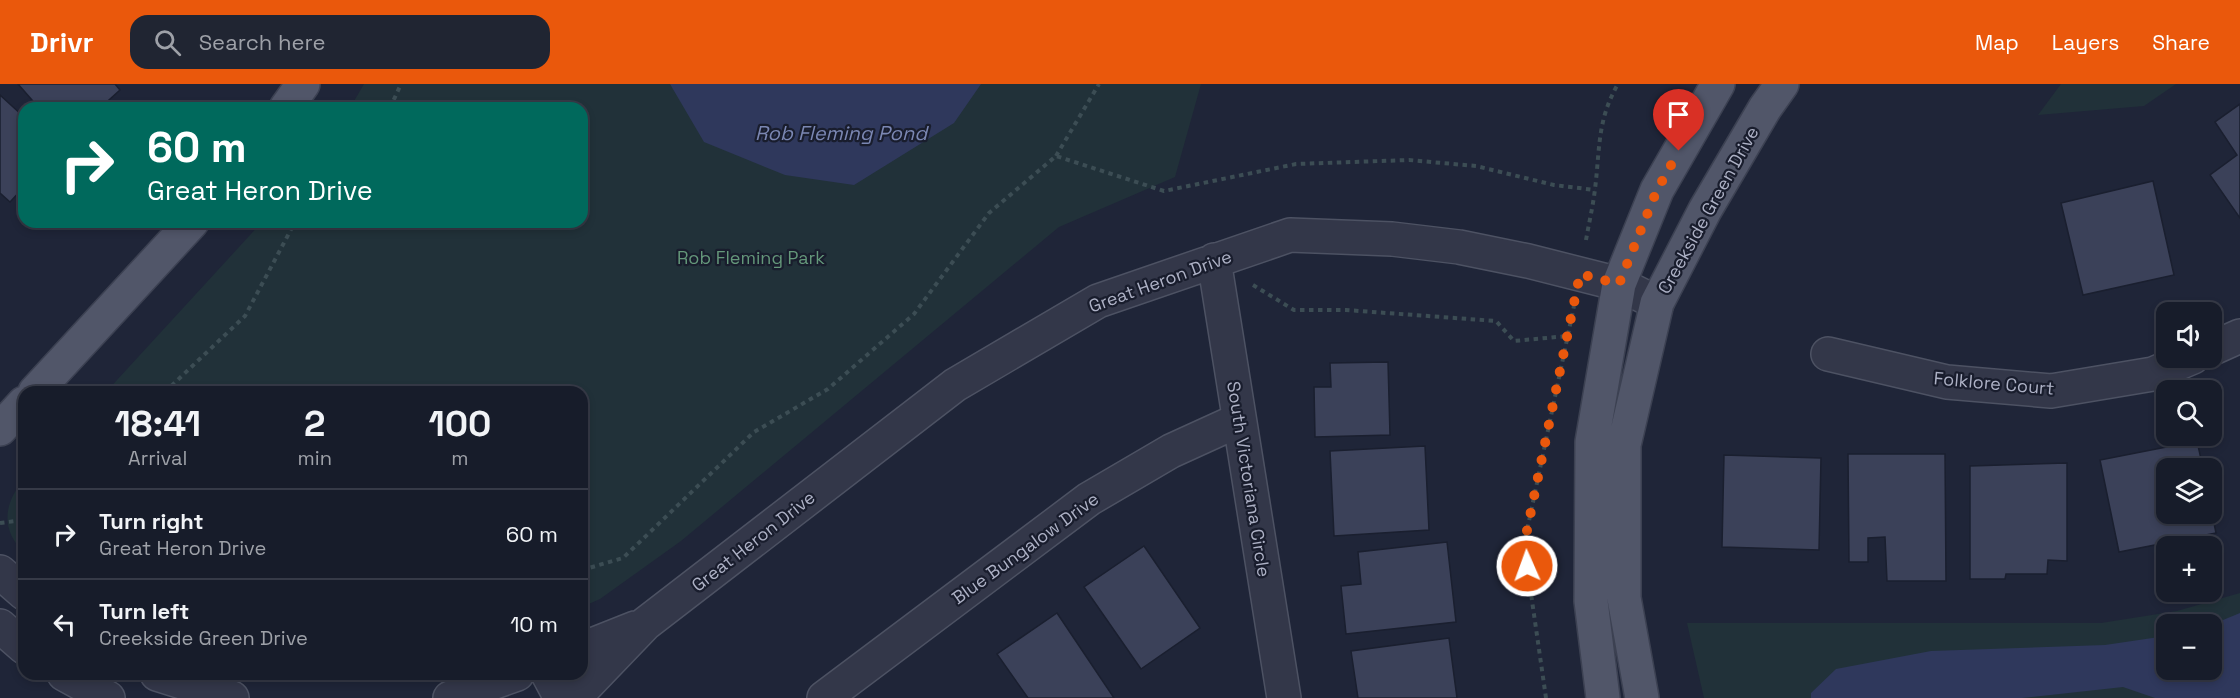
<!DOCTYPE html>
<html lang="en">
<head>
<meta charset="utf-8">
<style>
	body { margin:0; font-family:"Space Grotesk",sans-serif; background:#202532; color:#f1f3f6; height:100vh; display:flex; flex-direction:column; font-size:22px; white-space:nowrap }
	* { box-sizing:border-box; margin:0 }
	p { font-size:20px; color:#9ea1a8 }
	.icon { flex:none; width:33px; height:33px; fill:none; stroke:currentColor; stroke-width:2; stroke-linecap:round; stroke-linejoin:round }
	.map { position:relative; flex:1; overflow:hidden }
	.drawer { position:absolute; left:18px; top:302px; width:570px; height:294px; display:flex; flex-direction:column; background:#171c2a; border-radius:18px; box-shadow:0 3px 9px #0003,0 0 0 2px #363a47 }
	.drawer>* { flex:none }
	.top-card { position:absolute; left:18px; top:18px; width:570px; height:126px; border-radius:18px; box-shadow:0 3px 9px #0003,0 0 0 2px #363a47; background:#00695c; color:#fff; overflow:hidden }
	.controls { position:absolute; left:2156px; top:218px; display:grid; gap:12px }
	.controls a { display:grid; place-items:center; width:66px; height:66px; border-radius:12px; background:#171c2a; box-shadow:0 3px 9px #0003,0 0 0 2px #363a47; font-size:30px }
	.pin { position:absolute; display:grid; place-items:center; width:51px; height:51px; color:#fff; margin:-62px -26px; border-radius:50% 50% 50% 0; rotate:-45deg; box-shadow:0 0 6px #0007 }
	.pin .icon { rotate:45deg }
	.me { position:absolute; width:66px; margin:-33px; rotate:358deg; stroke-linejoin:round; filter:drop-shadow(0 0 4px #0008) }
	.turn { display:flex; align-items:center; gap:21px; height:126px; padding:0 30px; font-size:27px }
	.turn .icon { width:78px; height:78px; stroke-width:2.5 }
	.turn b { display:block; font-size:42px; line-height:51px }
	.eta { display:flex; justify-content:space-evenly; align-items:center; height:102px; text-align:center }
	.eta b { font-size:36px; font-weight:700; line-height:42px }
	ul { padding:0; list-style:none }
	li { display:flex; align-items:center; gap:18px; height:90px; padding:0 30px; border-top:2px solid #363a47 }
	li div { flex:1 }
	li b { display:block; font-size:22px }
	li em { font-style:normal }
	header { display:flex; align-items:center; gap:36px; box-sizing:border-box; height:84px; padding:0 30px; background:#ea580c; color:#fff }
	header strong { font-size:28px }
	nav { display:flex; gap:33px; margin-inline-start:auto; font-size:21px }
	.search { width:420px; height:54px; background:#202532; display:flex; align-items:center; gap:15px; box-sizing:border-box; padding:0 21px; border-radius:18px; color:#9ea1a8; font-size:22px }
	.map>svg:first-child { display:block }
	.green { fill:#213139; fill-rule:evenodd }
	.water { fill:#2f385c }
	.building { fill:#3b4159; stroke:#1a1f2f; stroke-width:1.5 }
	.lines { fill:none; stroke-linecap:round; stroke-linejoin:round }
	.minor-casing { stroke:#4d5263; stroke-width:36 }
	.major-casing { stroke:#3c4152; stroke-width:36 }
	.path { stroke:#3c4d54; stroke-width:4; stroke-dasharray:4.5 4.5; stroke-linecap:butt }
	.minor { stroke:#333749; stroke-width:33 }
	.major { stroke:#515669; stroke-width:33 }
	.route { stroke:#ea580c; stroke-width:10; stroke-dasharray:0 18 }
	.labels { text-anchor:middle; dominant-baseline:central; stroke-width:4.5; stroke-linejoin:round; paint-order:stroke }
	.street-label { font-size:18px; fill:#adb1c5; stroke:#191d2d }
	.park-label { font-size:18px; fill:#64977a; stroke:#191d2d }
	.water-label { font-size:20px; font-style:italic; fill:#7b87b3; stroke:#191d2d }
</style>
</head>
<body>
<header>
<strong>Drivr</strong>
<div class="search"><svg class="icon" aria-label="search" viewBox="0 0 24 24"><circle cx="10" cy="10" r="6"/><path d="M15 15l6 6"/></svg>Search here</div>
<nav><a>Map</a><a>Layers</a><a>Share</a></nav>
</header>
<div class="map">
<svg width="2240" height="614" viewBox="0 0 2240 614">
	<rect width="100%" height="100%" fill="#1f2538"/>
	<path class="green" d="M364 0H1201L1175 93 1059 143 681 457 600 515 582 523V308H106L262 138H582V24H350Z
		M2061 0H2176L2144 22 2038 31Z
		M24 396V468C0 446 4 418 24 396Z
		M2240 509V614H1704L1687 539H2101L2177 527ZM2166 540H2211V585H2166Z
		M281 590H409L325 596Z"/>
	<path class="water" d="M670 0H981L954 39 854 101 785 91 704 58Z
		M2240 529V614H2155L2123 603 2022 614H1811V609L1836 585 1931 567 2105 561 2166 552V585H2211V541Z"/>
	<path class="building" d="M18 0H115L120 6 100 24H39Z
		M0 11 24 33V103L10 118 0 109Z
		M2240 20V134L2210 91 2237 71 2215 38Z
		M2153 97 2174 191 2083 211 2061 119Z
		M1388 278 1390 351 1315 353 1314 303H1331L1330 279Z
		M2197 357 2203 384H2166V429H2211V424L2216 449 2119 468 2100 376Z
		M1425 362 1429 446 1334 452 1330 367Z
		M1848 370H1945L1946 497H1887L1885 453 1868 454V478H1849Z
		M1724 371 1821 374 1819 466 1722 463Z
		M2067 379V477L2048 476 2047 490H2006L2005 495H1970V382Z
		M1447 458 1456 538 1346 550 1341 502 1361 500 1358 468Z
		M1144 462 1200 544 1141 585 1084 503Z
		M1057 529 1114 614H1028L997 570Z
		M1449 554 1457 614H1358L1351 567Z"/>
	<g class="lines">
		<defs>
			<path id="minor" d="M1214 176 1284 614
				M2211 265 2240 252
				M1828 270 1947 298 2051 307 2153 290 2193 273
				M0 488 24 509
				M0 542 24 563
				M582 565 635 544
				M64 590 108 614
				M157 590 232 614
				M548 590 561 614
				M450 614 517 590
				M574 614 645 540 955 301 1098 217 1290 151 1392 155 1459 163 1528 177 1619 200 1657 219
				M824 614 1089 415 1171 367 1239 336"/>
			<path id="major" d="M286 24 303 0
				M35 308 192 138
				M0 345 24 319
				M1603 614 1591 517 1592 358 1619 200 1657 106 1718 0
				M1642 614 1624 514V361L1657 219 1705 126 1765 24 1782 0"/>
		</defs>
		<use href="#minor" class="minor-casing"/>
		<use href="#major" class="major-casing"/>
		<path class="path" d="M390 24 401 0
			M1056 72 1099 0
			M1586 156C1589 139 1593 122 1595 105 1600 65 1597 36 1618 0
			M1253 201 1294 226H1346L1496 237 1514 257 1568 252
			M165 308 245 232 295 138
			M0 439 24 436
			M582 486 623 474 754 348 828 305 914 230 989 129 1056 72 1164 107 1296 80 1409 76 1476 82 1554 101 1595 106
			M1546 614 1524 461 1574 222"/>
		<use href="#minor" class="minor"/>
		<use href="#major" class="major"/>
	</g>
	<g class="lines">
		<path class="route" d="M1527 482 1524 461 1580 190 1619 200 1657 106 1679 67"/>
	</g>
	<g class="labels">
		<g class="street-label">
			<text transform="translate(1708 126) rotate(-61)">Creekside Green Drive</text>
			<text transform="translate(1160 197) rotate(-20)">Great Heron Drive</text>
			<text transform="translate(1994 299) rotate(5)">Folklore Court</text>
			<text transform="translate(1249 395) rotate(81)">South Victoriana Circle</text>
			<text transform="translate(753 457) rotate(-38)">Great Heron Drive</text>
			<text transform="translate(1025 464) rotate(-36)">Blue Bungalow Drive</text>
		</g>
		<g class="park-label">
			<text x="751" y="173">Rob Fleming Park</text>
		</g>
		<g class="water-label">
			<text x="841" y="49">Rob Fleming Pond</text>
		</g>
	</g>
</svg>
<div class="controls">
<a><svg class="icon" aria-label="sound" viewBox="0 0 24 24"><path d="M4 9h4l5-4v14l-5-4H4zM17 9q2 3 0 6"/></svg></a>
<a><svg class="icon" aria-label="search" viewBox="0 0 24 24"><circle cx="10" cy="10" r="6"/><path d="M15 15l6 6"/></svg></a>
<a><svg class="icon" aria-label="layers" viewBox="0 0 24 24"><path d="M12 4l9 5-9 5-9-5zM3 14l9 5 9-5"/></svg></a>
<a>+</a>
<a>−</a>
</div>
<div class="pin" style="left:1679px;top:67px;background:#d93025"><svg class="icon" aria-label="arrive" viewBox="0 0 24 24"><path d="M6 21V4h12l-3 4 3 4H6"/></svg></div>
<svg class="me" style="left:1527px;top:482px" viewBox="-20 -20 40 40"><circle r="17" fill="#ea580c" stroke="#fff" stroke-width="3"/><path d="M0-11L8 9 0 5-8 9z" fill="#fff"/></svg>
<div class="top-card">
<div class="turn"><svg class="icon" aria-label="right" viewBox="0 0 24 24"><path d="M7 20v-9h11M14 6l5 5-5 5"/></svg><div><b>60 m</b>Great Heron Drive</div></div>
</div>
<section class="drawer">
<div class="eta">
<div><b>18:41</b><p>Arrival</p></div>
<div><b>2</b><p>min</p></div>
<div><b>100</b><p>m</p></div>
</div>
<ul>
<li><svg class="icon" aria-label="right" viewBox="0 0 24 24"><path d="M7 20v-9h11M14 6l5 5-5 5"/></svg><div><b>Turn right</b><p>Great Heron Drive</p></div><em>60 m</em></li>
<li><svg class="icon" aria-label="left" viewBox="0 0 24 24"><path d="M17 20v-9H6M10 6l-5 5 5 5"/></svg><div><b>Turn left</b><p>Creekside Green Drive</p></div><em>10 m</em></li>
</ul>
</section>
</div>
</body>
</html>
